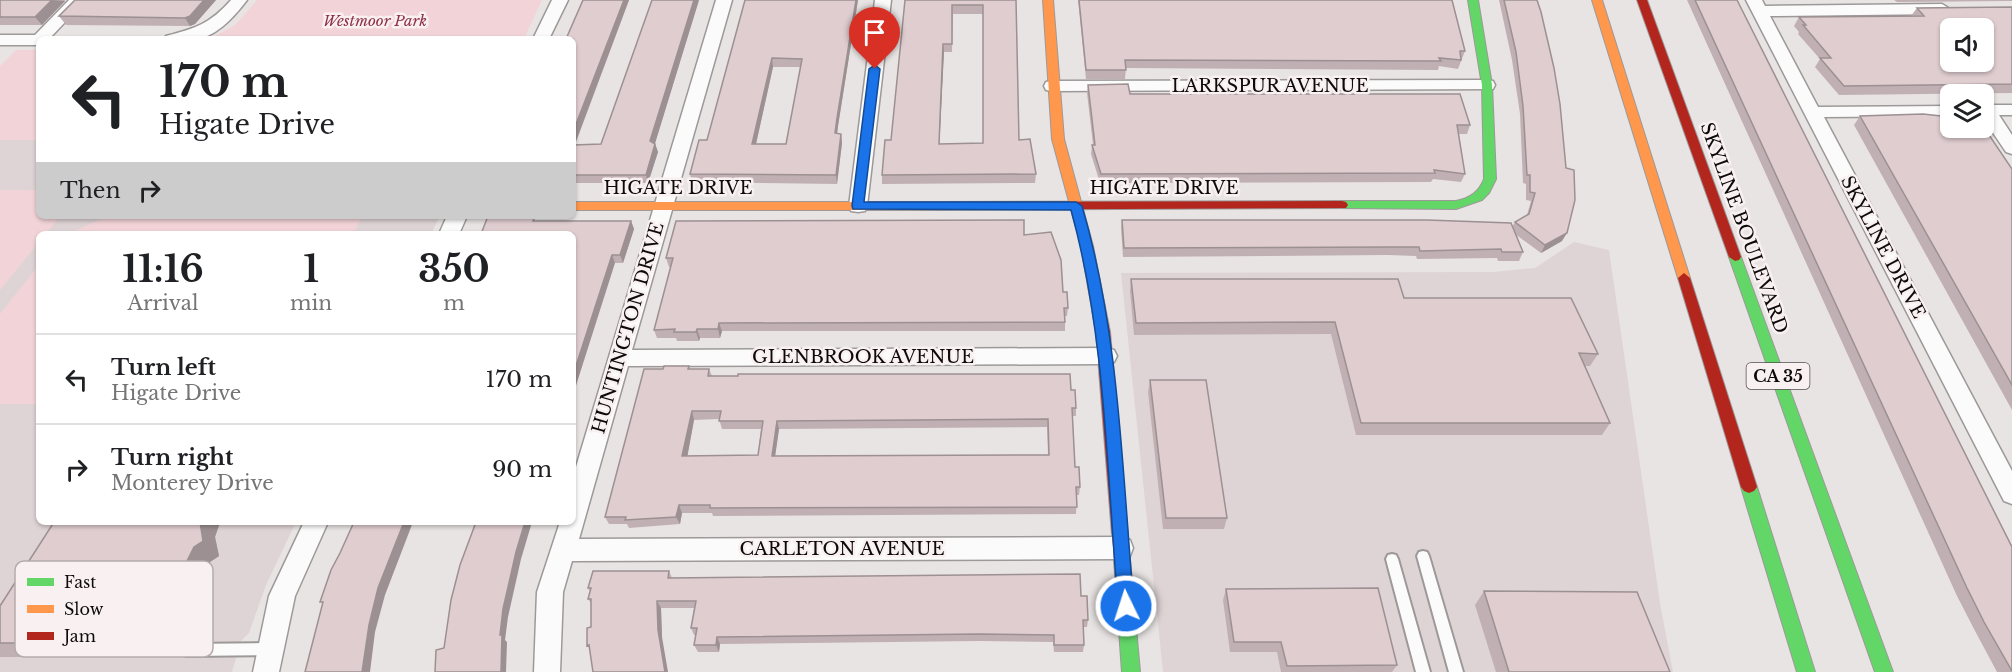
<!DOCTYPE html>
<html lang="en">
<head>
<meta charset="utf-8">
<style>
	body { margin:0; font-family:"Libre Baskerville",serif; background:#f6f6f6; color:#202124; height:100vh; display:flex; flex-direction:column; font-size:22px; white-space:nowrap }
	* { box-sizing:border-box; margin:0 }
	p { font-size:20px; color:#757577 }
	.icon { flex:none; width:33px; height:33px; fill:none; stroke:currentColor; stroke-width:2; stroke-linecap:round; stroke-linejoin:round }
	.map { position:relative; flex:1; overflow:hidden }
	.details { position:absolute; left:36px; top:231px; width:540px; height:294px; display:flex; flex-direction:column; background:#fff; border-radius:9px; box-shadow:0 2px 4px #0004 }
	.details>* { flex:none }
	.guide { position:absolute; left:36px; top:36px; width:540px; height:183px; border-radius:9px; box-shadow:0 2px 4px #0004; background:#fff; color:#202124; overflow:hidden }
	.tools { position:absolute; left:1940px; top:18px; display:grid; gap:12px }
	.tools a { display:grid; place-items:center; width:54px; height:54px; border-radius:9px; background:#fff; box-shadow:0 2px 4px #0004; font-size:30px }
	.pin { position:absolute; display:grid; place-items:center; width:51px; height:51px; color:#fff; margin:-62px -26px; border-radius:50% 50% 50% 0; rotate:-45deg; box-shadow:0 0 6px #0007 }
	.pin .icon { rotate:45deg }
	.me { position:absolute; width:66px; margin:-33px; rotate:356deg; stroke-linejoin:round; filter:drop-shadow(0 0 4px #0008) }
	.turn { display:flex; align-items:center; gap:21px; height:126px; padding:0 24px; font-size:27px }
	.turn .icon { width:78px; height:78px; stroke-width:2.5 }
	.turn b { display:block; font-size:42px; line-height:51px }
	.then { display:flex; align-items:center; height:57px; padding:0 24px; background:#0003; gap:12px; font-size:22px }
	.eta { display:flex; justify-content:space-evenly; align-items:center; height:102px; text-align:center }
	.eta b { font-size:36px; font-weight:700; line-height:42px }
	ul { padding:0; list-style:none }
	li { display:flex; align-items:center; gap:18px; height:90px; padding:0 24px; border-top:2px solid #e0e0e0 }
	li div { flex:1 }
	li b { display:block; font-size:22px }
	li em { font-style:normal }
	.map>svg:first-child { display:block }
	.built { fill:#dfd4d5 }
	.green { fill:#f2d4d8 }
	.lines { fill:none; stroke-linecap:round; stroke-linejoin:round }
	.lane-casing { stroke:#9d9999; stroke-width:4 }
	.street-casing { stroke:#9d9999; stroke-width:3 }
	.fast-casing { stroke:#9d9999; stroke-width:2 }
	.slow-casing { stroke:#9d9999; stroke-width:2 }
	.jam-casing { stroke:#9d9999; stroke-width:2 }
	.lane { fill:#fcfbfb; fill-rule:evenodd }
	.street { fill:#fcfbfb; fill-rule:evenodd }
	.fast { fill:#63d668; fill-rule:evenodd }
	.slow { fill:#ff974d; fill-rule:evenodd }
	.jam { fill:#b3261e; fill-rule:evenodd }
	.wall { fill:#c0b0b3; fill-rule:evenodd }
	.shaded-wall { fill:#9c9092 }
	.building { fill:#dfcdd0; stroke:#9c9092; stroke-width:1.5; fill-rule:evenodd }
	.route { fill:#1a73e8; stroke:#114b97; stroke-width:1.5 }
	.labels { text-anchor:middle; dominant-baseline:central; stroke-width:5; stroke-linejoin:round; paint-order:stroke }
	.far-park-label { font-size:15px; font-style:italic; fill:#8f3147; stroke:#f9f0f1 }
	.shield { fill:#f9f0f1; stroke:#544f50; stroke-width:1.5 }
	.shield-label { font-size:16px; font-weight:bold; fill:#0d0a0b }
	.street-label { font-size:18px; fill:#0d0a0b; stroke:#f9f0f1 }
	.key { fill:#f9f0f1; stroke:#b2abac; stroke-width:1.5 }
	.key-label { font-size:16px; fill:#0d0a0b }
</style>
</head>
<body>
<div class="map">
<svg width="2012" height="672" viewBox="0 0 2012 672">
	<rect width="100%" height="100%" fill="#e9e4e4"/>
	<path class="built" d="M0 140H39V216H440L431 234H39V522H296L266 585 249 633 241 641 232 672H0Z
		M1574 242 1609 250 1660 603 1673 672H1163L1121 273 1493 272 1535 268Z"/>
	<path class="green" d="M257 0H542L524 39H209L235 25Z
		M16 50H39V140H0V66Z
		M0 190H39V216H60L46 234H39V242L0 290Z
		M108 216H362L353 234H68Z
		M39 265V404H0V314Z"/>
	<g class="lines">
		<defs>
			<path id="lane" d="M1423 551 1427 552 1429 556 1463 672H1449L1417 556 1419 552Z
				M1392 554 1396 555 1398 559 1430 672H1416L1386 559 1388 555Z
				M270 643 275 645 277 649 275 653 270 655 186 656 181 654 179 650 181 646 186 644Z"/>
			<path id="street" d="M69 0H86L49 39H39V45H0V35H35Z
				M231 0H247C235 16 218 35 198 39 188 41 175 39 164 39L166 36C196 28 210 24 231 0Z
				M552 0H568L549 39H533Z
				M716 0H732L632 350 1106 348 1114 350 1117 356 1114 362 1106 364 628 366 579 539 1121 537 1130 540 1133 548 1130 556 1121 559 572 561 563 592 560 672H534L537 592 560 522H573V477Z
				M875 0H891L867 206 865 211 858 212 851 211 849 206Z
				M1746 0H1762L1765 6 1942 4 1950 9 1942 14 1770 16 1818 107 1950 106V116L1824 117 2012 471V504L2004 501Z
				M1487 80 1493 81 1495 85 1493 89 1052 91 1046 90 1044 86 1046 82 1052 81Z
				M1983 105H2012V115H1999L2012 135V154L2006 152 1983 118Z
				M447 216H467L459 234H439Z
				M304 522H328L295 596 279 672H253L269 596Z"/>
			<path id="fast" d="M1468 0H1478L1492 85 1496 179 1489 193 1482 200 1456 209 1338 208 1336 205 1338 202 1342 201H1456C1470 198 1479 192 1484 179L1482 85Z
				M1735 253 1741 257 1893 672H1875L1729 257Z
				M1749 481 1754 483 1757 487 1815 672H1797L1741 487 1744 483Z
				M1122 553 1128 555 1130 560 1140 672H1122L1114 560 1116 555Z"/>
			<path id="slow" d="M1043 0H1053L1064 139 1093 246 1087 250 1081 246 1052 139Z
				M1592 0H1602L1690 278 1689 281 1684 283 1678 278Z
				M573 202H938L944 206 938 210H573Z"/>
			<path id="jam" d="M1637 0H1647L1741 257 1739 260 1735 261 1729 257Z
				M1342 201 1346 202 1348 205 1346 208 938 210 932 206 938 202Z
				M1087 242 1093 246 1110 332 1130 560 1128 565 1122 567 1116 565 1114 560 1096 332 1081 246Z
				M1684 273 1690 278 1757 487 1754 491 1749 493 1744 491 1741 487 1678 278Z"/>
		</defs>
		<use href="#lane" class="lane-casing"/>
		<use href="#street" class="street-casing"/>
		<use href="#fast" class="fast-casing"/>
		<use href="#slow" class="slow-casing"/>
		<use href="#jam" class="jam-casing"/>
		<use href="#lane" class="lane"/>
		<use href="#street" class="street"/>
		<use href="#fast" class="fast"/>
		<use href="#slow" class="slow"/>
		<use href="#jam" class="jam"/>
	</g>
	<path class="wall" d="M0 0H65V1L42 25H0Z
		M75 0H216L195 24 190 26 66 25 59 16Z
		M583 0H629L575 145 601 144 652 0H699L655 143 658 152 648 183H573V39Z
		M745 0H858L838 126 837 134H841L842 143 837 184 692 182 690 174 707 140ZM773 67H801L786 144H756Z
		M905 0H1016L1019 140 1036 174 1035 183 882 184V175L891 140ZM953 14H983V143L939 144 944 52H952Z
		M1078 0H1452L1465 51 1458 69 1439 66 1438 70 1126 68 1125 79H1086Z
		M1499 0H1537L1562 241 1541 253 1515 234 1523 252 1519 261H1498L1497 258 1417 259 1416 256 1388 255 1123 257 1121 228 1122 220 1512 227 1515 222 1527 215 1531 201 1526 200V184L1523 183 1520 114 1512 60Z
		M1687 0H1737L2012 672H1997L1974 629 1957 596Z
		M1894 0H2012V1L1897 2Z
		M2012 7V93L1839 95 1815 67 1820 59 1798 34 1799 32 1794 26 1799 17 1911 16 1917 8Z
		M1088 85 1130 94 1470 125 1467 134H1459L1465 174 1461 182 1433 179 1431 182 1100 183 1091 154 1092 145H1093L1087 93Z
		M1860 116 2012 169V410L1854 125Z
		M537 221H631L634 229 623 263H615L573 234Z
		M1024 235 1063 292 1068 308 1067 316H1065V331H722L720 338H700L699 341H677L676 338H657L654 330 671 267H669L666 258Z
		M1131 279 1404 298 1598 354 1590 366H1585L1610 423 1602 435H1356L1331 334 1134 335 1130 291Z
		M689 366 690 369H709L712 376 1071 390 1076 408V416H1072L1075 467 1080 487 1079 495H1077L1076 514 713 516 712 513H682L680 524 629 528 627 524H609L605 517 663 369ZM719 419 722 429H761L758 455 687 456 694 420ZM1047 427 1048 455 775 456 779 429Z
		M1150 380 1227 518 1224 529H1163L1148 392Z
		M54 522H219L215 537 219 556 210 562 191 599H185L183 603H158L129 657H0V606Z
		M669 571 672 578 1081 596 1088 620 1087 627H1083L1084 645 1083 652H1054L1053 642 979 641 720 644 719 652H698L694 645 696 635H694L691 628 694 608H661L662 637 591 627V603L588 599 590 591 588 588Z
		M1226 589 1397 665 1392 672H1281L1277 652H1230L1223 600Z
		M1484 591 1670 672H1496L1475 605Z"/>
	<path class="shaded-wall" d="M52 0 65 1 42 25 35 17Z
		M204 0H216L195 24 190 26 185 18Z
		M624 0H629L573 149V132Z
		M694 0H699L653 150 650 141Z
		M856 0H858L838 126 836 142 835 133 837 118Z
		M943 44 944 52 939 152V144Z
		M772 58 773 67 754 153 752 144Z
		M841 134 842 143 837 184 836 175Z
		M655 144 658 152 648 183 646 175Z
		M631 221 634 229 623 263 620 255Z
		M1567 233 1562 241 1541 253 1545 245Z
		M612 255 615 263 573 395V375Z
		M719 323 722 331 720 338 718 329Z
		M697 329 700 338 699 341 696 332Z
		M692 411 694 420 686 464 682 456Z
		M777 421 779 429 774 464 772 456Z
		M679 505 682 513 680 524 676 517Z
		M200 522 220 523 215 537 219 556 210 562 191 599 175 585Z
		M404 522H413L385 595 375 632 370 672H362L369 625 378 588Z
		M525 522H532L521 559 508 617 505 640 507 642 506 672H501L500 635 503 609 516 552Z
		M168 585 185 599 183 603 166 589Z
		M141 589 158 603 129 657 110 643Z
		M657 601 661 608 662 637 668 672H665L658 630Z
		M717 637 720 644 719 652 716 645Z"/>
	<path class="building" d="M0 0H52L35 17H0Z
		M75 0H204L190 16 185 18 59 16Z
		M583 0H624L573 132V39H566Z
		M652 0H694L650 141 655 144 646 175H573V145L601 144Z
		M745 0H856L837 118 835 133 841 134 836 175 690 174 699 140H707ZM772 58 802 59 786 144H752Z
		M905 0H1016L1019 140 1030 139 1036 174 882 175 885 140H891ZM952 5H983V143L939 144 943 44H952Z
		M1079 0H1452L1465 51H1460L1461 60 1439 58 1441 61 1125 60 1126 70H1086Z
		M1504 0H1537L1541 12 1554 68 1560 104 1566 168 1574 170 1575 200 1567 233 1545 245 1515 222 1529 214 1535 193 1530 192V175H1527L1523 106 1516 52Z
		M1695 0H1737L2012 547V671L1984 622 1967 588Z
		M2012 7V84L1844 86 1820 58H1831L1803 25H1806L1799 17 1924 16 1917 8ZM1950 28H1983V62H1950Z
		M1128 84 1130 94H1460L1470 125H1457L1465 174 1434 170 1435 173 1101 174 1092 145H1095L1088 85Z
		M1923 114 1950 117V128H1983V126L2012 169V385L1860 116Z
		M488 216 535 217 533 221H631L620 255H612L573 375V234H481Z
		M1024 220V235L1051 232 1061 260 1063 292H1067L1068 308H1064L1065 322 719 323 718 329H697L696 332H674L675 329 654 330 673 258H666L676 221Z
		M1122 220H1427L1511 223 1523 252H1502L1501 249 1420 251 1419 247H1391L1124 248Z
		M1131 279H1398L1404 298H1571L1598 354 1579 353 1610 423H1361L1335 322 1136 323Z
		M664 366H689L688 369H709L708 376H738V374H1070L1071 390H1075L1076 408H1072L1075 467H1079L1080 487H1076L1077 507 710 508V505H679L676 517 625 520 626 517H605L644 369H663ZM692 411H721L719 421H763L758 455 682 456ZM1048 419 1049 455 772 456 777 421Z
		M1150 380H1206L1227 518H1166Z
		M54 522H200L203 541 194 547 175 585H168L166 589H141L110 643H0V606Z
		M354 522H404L378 588 369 625 362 672H305L323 602H320L331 570 340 553Z
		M476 522H525L516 552 503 609 500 635H502L501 672H435L436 650 444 648 451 600 460 565Z
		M593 571H669L668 578 1080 574 1081 596H1087L1088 620H1083L1084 645H1054V635L978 634 717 637 716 645H694L697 628H691L696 601H657L658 630 665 672H593L589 645 587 646V628L591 627V599H588L591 588H588Z
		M1378 588 1397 665 1287 666 1281 642H1234L1226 589Z
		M1484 591 1637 592 1670 672H1509Z"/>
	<path class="route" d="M875 65 880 69 864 202H1076L1082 206C1120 335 1122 473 1134 606L1132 612 1126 614 1120 612 1118 606C1107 476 1106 336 1071 210L853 209 852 206 869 69Z"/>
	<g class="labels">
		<g class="far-park-label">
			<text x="375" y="20">Westmoor Park</text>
		</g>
		<rect class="shield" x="1746.5" y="363" width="63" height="26" rx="4.5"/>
		<g class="shield-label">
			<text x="1778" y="376">CA 35</text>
		</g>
		<g class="street-label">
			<text x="1270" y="86">LARKSPUR AVENUE</text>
			<text x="678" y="188">HIGATE DRIVE</text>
			<text x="1164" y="188">HIGATE DRIVE</text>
			<text transform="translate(1744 228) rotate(70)">SKYLINE BOULEVARD</text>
			<text transform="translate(1883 247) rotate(62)">SKYLINE DRIVE</text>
			<text transform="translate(628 328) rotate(-74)">HUNTINGTON DRIVE</text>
			<text x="863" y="357">GLENBROOK AVENUE</text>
			<text x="842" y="549">CARLETON AVENUE</text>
		</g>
	</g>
	<rect x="15" y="561" width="198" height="96" rx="9" class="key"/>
	<rect x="27" y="578" width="27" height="8" fill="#63d668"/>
	<rect x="27" y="605" width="27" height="8" fill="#ff974d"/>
	<rect x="27" y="632" width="27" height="8" fill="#b3261e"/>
	<g class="key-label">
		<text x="64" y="588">Fast</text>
		<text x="64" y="615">Slow</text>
		<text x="64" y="642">Jam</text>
	</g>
</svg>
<div class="tools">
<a><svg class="icon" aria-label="sound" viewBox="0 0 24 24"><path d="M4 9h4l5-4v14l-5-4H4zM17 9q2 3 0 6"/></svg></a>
<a><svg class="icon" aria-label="layers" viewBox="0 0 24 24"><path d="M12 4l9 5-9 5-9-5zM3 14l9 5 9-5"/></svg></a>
</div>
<div class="pin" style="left:875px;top:69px;background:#d93025"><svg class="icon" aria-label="arrive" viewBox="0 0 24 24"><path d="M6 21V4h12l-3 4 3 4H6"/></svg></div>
<svg class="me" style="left:1126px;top:606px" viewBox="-20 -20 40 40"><circle r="17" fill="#1a73e8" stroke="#fff" stroke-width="3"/><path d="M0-11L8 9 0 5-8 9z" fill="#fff"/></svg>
<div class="guide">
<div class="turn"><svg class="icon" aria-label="left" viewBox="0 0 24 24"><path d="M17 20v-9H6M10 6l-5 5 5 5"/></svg><div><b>170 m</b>Higate Drive</div></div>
<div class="then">Then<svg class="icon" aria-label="right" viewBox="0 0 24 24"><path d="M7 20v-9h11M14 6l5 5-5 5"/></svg></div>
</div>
<section class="details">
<div class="eta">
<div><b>11:16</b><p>Arrival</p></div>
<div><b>1</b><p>min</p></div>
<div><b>350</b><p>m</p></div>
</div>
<ul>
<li><svg class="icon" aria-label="left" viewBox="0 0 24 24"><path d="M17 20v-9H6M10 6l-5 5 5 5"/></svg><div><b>Turn left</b><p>Higate Drive</p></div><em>170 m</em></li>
<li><svg class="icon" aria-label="right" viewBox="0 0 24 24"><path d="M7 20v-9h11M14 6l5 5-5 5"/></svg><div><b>Turn right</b><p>Monterey Drive</p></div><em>90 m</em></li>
</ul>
</section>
</div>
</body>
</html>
